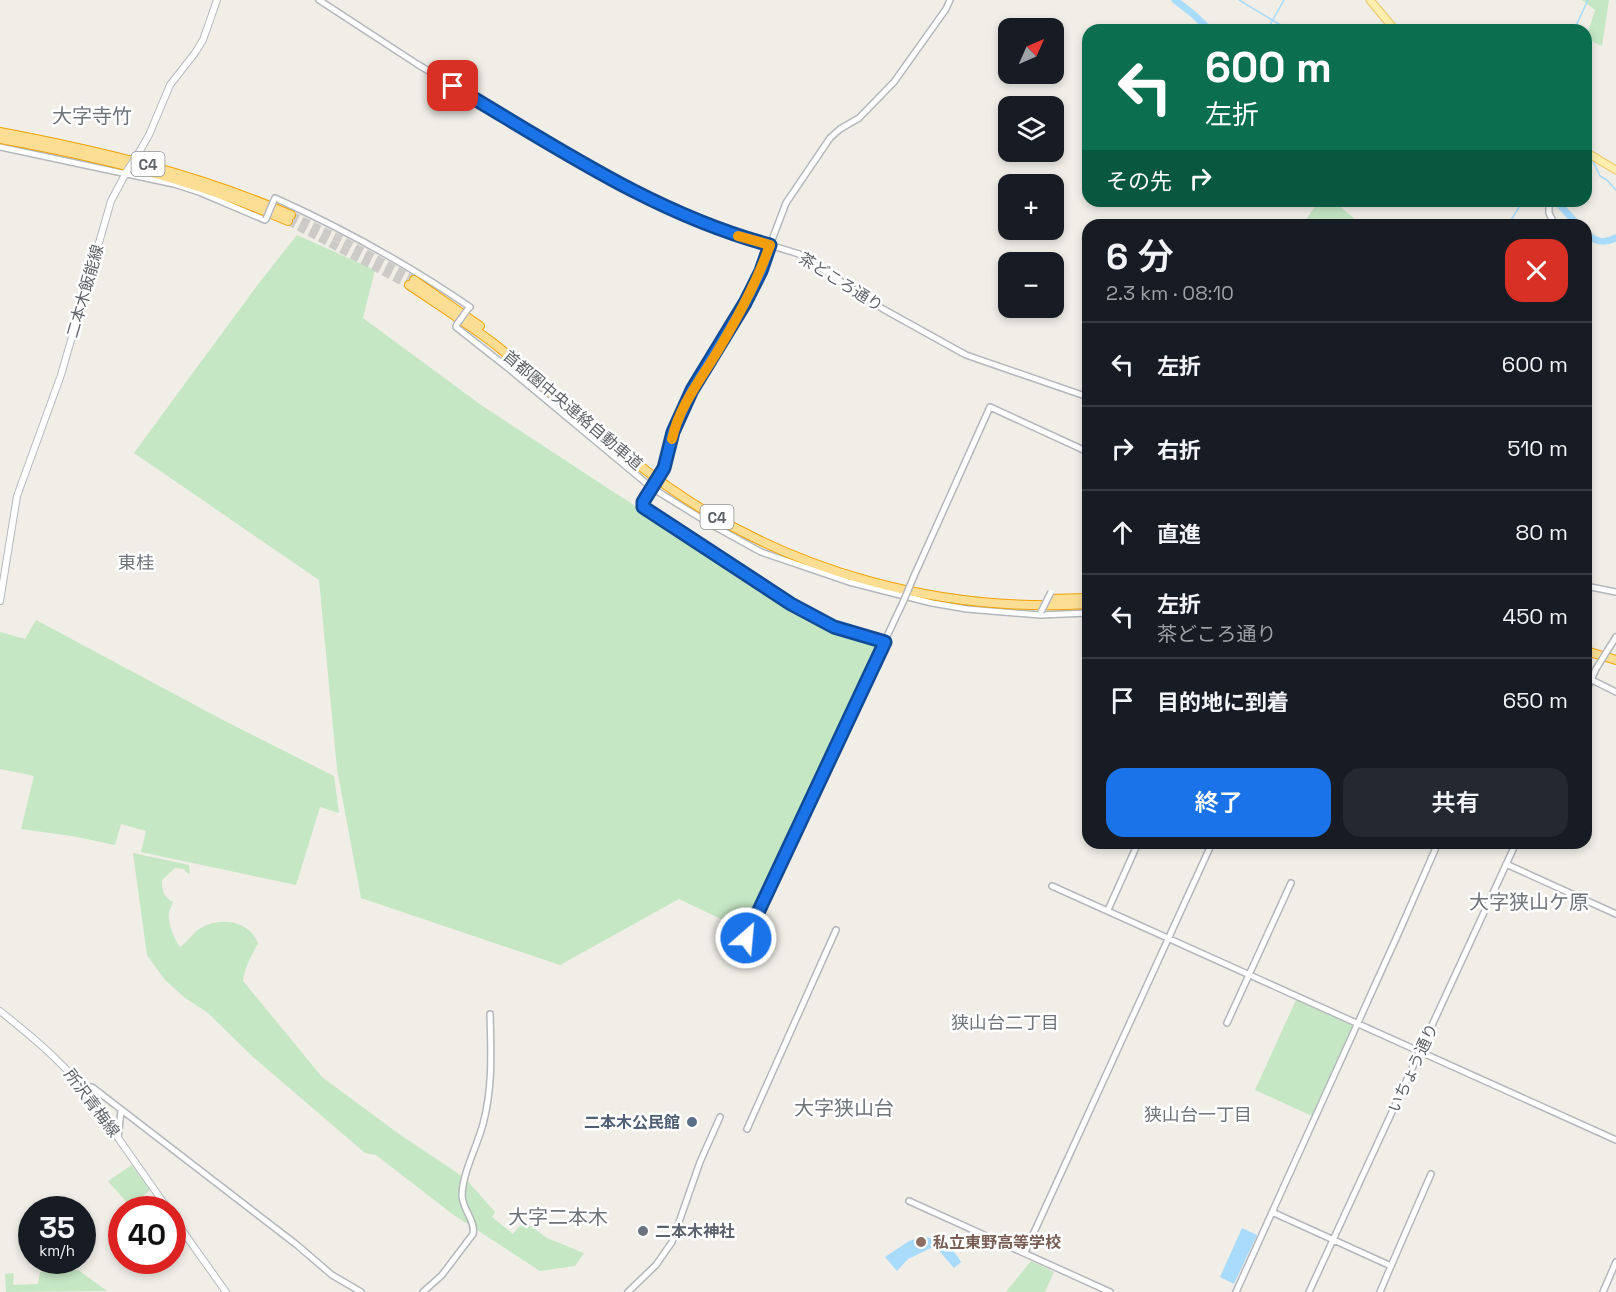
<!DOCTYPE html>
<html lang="ja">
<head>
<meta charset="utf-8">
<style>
	body { margin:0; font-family:"Space Grotesk","Noto Sans JP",sans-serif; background:#242831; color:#f1f3f6; height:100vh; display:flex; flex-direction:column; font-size:22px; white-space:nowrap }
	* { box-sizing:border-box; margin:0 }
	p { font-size:20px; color:#9ea1a6 }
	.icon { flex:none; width:33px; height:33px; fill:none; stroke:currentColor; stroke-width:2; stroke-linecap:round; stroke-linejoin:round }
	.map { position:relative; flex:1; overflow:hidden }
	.drawer { position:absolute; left:1082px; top:219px; width:510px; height:630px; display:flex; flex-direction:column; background:#171b24; border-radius:18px; box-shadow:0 3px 9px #0003 }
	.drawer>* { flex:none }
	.banner { position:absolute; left:1082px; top:24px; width:510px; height:183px; border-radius:18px; box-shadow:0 3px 9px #0003; background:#0b6e4f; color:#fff; overflow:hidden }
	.needle { width:39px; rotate:45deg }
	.buttons { position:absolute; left:998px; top:18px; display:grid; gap:12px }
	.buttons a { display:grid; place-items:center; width:66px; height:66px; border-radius:12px; background:#171b24; box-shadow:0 3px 9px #0003; font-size:30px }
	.speed { position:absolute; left:18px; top:1196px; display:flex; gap:12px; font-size:30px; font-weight:700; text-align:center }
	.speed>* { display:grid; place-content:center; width:78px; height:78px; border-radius:50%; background:#171b24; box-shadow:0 3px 9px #0003; line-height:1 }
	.speed small { font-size:15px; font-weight:400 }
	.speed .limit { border:9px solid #d22; background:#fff; color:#111 }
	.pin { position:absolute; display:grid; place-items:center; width:51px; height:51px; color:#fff; margin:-26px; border-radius:12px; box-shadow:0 3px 9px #0006 }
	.me { position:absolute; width:66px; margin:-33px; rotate:27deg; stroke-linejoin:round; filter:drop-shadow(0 0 4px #0008) }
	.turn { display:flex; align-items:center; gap:21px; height:126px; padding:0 24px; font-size:27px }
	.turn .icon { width:78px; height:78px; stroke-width:2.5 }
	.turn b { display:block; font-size:42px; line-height:51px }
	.then { display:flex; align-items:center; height:57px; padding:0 24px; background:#0003; gap:12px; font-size:22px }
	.round { display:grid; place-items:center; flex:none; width:63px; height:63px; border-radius:18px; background:#242831 }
	.head { display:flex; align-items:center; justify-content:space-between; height:102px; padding:0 24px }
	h1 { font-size:36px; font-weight:600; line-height:45px }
	.primary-button { display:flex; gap:12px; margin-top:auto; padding:12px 24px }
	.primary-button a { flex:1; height:69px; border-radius:18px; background:#1a73e8; color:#fff; font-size:24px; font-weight:600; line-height:69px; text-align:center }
	.primary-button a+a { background:#242831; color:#f1f3f6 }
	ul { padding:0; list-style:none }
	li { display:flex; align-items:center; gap:18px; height:84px; padding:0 24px; border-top:2px solid #363941 }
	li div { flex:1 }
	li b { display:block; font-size:22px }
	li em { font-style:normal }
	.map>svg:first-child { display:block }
	.green { fill:#c5e7c4 }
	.water { fill:#a9dbfd }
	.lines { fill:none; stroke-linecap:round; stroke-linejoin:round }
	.stream { stroke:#a9dbfd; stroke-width:1.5 }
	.river { stroke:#a9dbfd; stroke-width:7 }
	.motorway-tunnel { stroke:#cccbc7; stroke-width:8; stroke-dasharray:8 4; stroke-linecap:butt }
	.tertiary-casing { stroke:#b4b7bb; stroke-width:8 }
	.secondary-casing { stroke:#b5b9be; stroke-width:8 }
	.primary-casing { stroke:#efc361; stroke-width:9 }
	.motorway-casing { stroke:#f3a204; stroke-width:10 }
	.tertiary { stroke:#fff; stroke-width:5 }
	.secondary { stroke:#fff; stroke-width:6 }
	.primary { stroke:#feefae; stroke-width:7 }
	.motorway { stroke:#fbde93; stroke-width:8 }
	.tertiary-bridge-casing { stroke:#b4b7bb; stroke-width:8; stroke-linecap:butt }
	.secondary-bridge-casing { stroke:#b5b9be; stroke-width:8; stroke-linecap:butt }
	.tertiary-bridge { stroke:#fff; stroke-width:5 }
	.secondary-bridge { stroke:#fff; stroke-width:6 }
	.route-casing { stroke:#114b97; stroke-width:15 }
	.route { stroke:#1a73e8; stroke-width:10 }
	.slow { stroke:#f59e0b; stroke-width:10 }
	.service-dot { fill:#5c6f8a; stroke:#fff; stroke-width:2 }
	.worship-dot { fill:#6b7280; stroke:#fff; stroke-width:2 }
	.education-dot { fill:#8d6e63; stroke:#fff; stroke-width:2 }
	.labels { text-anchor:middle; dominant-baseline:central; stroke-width:5; stroke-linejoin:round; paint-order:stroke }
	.shield { fill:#fff; stroke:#8e9195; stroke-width:1.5 }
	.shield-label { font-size:15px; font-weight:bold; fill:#5e6267 }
	.street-label { font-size:16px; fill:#5e6267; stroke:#fff }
	.service-label { font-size:16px; font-weight:bold; fill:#4e5e75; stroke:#fff; text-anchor:end }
	.worship-label { font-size:16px; font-weight:bold; fill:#5b616d; stroke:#fff; text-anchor:start }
	.education-label { font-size:16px; font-weight:bold; fill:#785e54; stroke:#fff; text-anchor:start }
	.neighbourhood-label { font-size:18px; fill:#6f7479; stroke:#fff }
	.quarter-label { font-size:20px; fill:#6f7479; stroke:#fff }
</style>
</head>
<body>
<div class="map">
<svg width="1616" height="1292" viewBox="0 0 1616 1292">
	<rect width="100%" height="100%" fill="#f0eee7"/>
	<path class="green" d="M1582 0H1609L1602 46 1586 38 1595 10Z
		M1319 201H1333L1355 219 1349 225H1302Z
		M297 235 375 270 363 318 481 405 780 601 837 631 872 642 876 646V652L748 932 679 899 560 965 361 898 337 769 319 580 134 453 259 283Z
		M36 620 221 719 334 776 339 813 320 807 296 885 141 852 146 831 121 824 115 845 72 836 21 829 34 776 0 769V632L25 639Z
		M133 853 189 865 190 873 188 874 184 869 175 868 162 880C162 890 163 897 173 902 172 906 170 908 169 912 167 921 174 939 180 947 188 942 193 932 201 928 220 916 251 921 258 944 252 953 244 969 243 981L322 1077 399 1134 465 1178 495 1212 492 1217 513 1234 524 1221 547 1238 584 1253 575 1266 540 1271 451 1213 376 1155 365 1153 253 1057 208 1013 185 998 165 980 147 955Z
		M1296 1000 1353 1026 1312 1116 1255 1090Z
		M132 1165 150 1190 131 1207 108 1181Z
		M1031 1261 1054 1272 1045 1292H1006Z
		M78 1270 107 1291 6 1292 5 1274 14 1273 13 1285 38 1284 40 1272Z"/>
	<path class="water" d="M1242 1228 1257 1235 1234 1284 1220 1277Z
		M921 1237C940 1237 952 1246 961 1262L954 1268 935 1246 908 1259 897 1271 885 1257 909 1241Z"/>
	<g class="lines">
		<path class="stream" d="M1239 0 1289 30
			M1267 30 1284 0
			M1574 30 1588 0
			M1592 159 1600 176 1607 180 1616 190
			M1508 225 1521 204"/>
		<path class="river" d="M1175 0 1193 14 1210 30
			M1530 201 1558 203 1578 225
			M1586 233C1595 242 1604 244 1616 238"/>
		<path class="motorway-tunnel" d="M291 215 342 240 414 280
			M288 221 409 285"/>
		<defs>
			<path id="tertiary" d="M319 0 417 64 614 182 717 229 799 254 883 309 966 355 1088 397
				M0 147 174 184 199 192 265 220 266 219
				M275 198C344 229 407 264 470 307L468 309
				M1549 201V213L1555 225
				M457 324 456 327 508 368 652 488 712 525 761 552 849 582 932 603 967 609 1040 615 1088 613
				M664 468 673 432 692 390 728 333 756 282 786 203 830 138 840 129 859 118 894 82 946 9 950 0
				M654 485 643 502 645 509 715 553 791 604 834 626 885 642
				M914 576 990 407 1088 452
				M1586 586 1616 592
				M1609 648 1616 637
				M1586 677 1616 692
				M1586 691 1596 669
				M1506 864 1616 914
				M1052 886 1616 1140
				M1108 910 1138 843
				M746 937 904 600
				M1227 1023 1291 883
				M83 1088 92 1087 297 1245 332 1275 361 1292
				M747 1129 836 930
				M118 1138 121 1111
				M909 1201 1110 1292
				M1272 1212 1391 1266 1380 1292
				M1025 1252 1212 843
				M1391 1266 1431 1174
				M423 1292 442 1275 473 1234C476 1221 462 1209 462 1195 463 1171 477 1147 483 1124 493 1087 491 1051 490 1014
				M628 1292 656 1265 672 1242 700 1162 720 1117
				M1236 1292 1399 932 1438 843
				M1309 1292 1516 843
				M1603 1292 1616 1262"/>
			<path id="secondary" d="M138 154 149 135 170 85 195 53 203 40 217 0
				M0 601 17 496 61 375 111 201 127 171
				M0 1011C30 1035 58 1058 83 1088L168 1209
				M172 1216 226 1292"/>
			<path id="primary" d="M1370 0 1395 30
				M1586 152 1616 170"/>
			<path id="motorway" d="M0 132C100 151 198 174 291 215
				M0 139C99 157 195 180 288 221
				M414 280 480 326
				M409 285C437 304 465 322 492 342 551 389 605 442 667 486 789 572 939 613 1088 604
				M1049 599 1088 598
				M1586 651 1616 660"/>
		</defs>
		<use href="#tertiary" class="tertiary-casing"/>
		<use href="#secondary" class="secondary-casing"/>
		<use href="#primary" class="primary-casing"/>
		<use href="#motorway" class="motorway-casing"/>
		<use href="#tertiary" class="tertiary"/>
		<use href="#secondary" class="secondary"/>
		<use href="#primary" class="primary"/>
		<use href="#motorway" class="motorway"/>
		<defs>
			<path id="tertiary-bridge" d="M266 219 274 200
				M457 324 468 309
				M655 483 664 468
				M904 600 914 576
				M1041 612 1051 592
				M1596 669 1609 648"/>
			<path id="secondary-bridge" d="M127 171 138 154"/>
		</defs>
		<use href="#tertiary-bridge" class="tertiary-bridge-casing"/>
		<use href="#secondary-bridge" class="secondary-bridge-casing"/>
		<use href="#tertiary-bridge" class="tertiary-bridge"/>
		<use href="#secondary-bridge" class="secondary-bridge"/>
	</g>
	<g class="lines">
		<defs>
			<path id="route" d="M453 86C555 146 654 214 770 245L761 271 745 303 692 390 673 432 664 468 643 502V507L791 604 834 627 885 642 746 938"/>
		</defs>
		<use href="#route" class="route-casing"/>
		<use href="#route" class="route"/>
		<path class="slow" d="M672 439C679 408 698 383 714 357 736 321 756 285 770 245L738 236"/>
	</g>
	<circle class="service-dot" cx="692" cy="1122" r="6"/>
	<circle class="worship-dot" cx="643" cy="1231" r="6"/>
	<circle class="education-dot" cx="921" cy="1242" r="6"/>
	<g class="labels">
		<g class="shield">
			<rect x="131.5" y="152" width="33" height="24" rx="4.5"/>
			<rect x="700.5" y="505" width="33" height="24" rx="4.5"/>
		</g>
		<g class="shield-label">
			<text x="148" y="164">C4</text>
			<text x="717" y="517">C4</text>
		</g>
		<g class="street-label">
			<text transform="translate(841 282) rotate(32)">茶どころ通り</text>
			<text transform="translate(85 291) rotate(-74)">二本木飯能線</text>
			<text transform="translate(573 410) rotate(40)">首都圏中央連絡自動車道</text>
			<text transform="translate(1413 1068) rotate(-65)">いちょう通り</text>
			<text transform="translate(92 1103) rotate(53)">所沢青梅線</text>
		</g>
		<g class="service-label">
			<text x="680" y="1122">二本木公民館</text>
		</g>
		<g class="worship-label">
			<text x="655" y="1231">二本木神社</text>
		</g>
		<g class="education-label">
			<text x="933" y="1242">私立東野高等学校</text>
		</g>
		<g class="neighbourhood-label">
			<text x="136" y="562">東桂</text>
			<text x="1005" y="1022">狭山台二丁目</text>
			<text x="1198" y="1114">狭山台一丁目</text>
		</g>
		<g class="quarter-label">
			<text x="92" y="116">大字寺竹</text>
			<text x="1529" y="902">大字狭山ケ原</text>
			<text x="844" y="1108">大字狭山台</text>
			<text x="558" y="1217">大字二本木</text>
		</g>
	</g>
</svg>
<div class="buttons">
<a><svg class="needle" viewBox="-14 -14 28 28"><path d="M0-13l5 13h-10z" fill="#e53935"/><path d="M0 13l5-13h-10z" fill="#9ea1a6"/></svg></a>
<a><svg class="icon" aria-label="layers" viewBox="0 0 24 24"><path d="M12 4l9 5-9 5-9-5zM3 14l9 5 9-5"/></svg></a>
<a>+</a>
<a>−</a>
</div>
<div class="speed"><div>35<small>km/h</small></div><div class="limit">40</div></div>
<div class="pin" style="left:453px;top:86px;background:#d93025"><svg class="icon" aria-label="arrive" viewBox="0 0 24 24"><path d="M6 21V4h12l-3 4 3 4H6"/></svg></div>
<svg class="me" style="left:746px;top:938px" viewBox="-20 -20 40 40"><circle r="17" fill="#1a73e8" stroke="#fff" stroke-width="3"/><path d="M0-11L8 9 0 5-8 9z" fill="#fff"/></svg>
<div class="banner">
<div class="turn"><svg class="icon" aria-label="left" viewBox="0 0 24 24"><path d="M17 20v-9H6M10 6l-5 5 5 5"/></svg><div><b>600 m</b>左折</div></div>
<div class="then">その先<svg class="icon" aria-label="right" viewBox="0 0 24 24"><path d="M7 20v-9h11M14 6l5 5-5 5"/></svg></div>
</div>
<section class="drawer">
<div class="head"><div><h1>6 分</h1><p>2.3 km · 08:10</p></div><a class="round" style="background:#d93025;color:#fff"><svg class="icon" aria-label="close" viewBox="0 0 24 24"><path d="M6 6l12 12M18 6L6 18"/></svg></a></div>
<ul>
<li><svg class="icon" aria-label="left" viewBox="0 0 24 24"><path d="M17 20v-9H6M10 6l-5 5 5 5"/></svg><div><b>左折</b></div><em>600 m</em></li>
<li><svg class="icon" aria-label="right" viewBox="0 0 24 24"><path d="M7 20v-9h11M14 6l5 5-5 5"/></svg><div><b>右折</b></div><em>510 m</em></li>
<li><svg class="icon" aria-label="ahead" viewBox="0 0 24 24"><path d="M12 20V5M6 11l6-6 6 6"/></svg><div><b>直進</b></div><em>80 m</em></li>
<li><svg class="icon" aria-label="left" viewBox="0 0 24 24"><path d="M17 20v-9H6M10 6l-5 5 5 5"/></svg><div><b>左折</b><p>茶どころ通り</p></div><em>450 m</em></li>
<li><svg class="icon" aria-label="arrive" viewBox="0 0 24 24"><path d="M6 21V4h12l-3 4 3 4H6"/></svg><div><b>目的地に到着</b></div><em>650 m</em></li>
</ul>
<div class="primary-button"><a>終了</a><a>共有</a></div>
</section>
</div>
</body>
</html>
